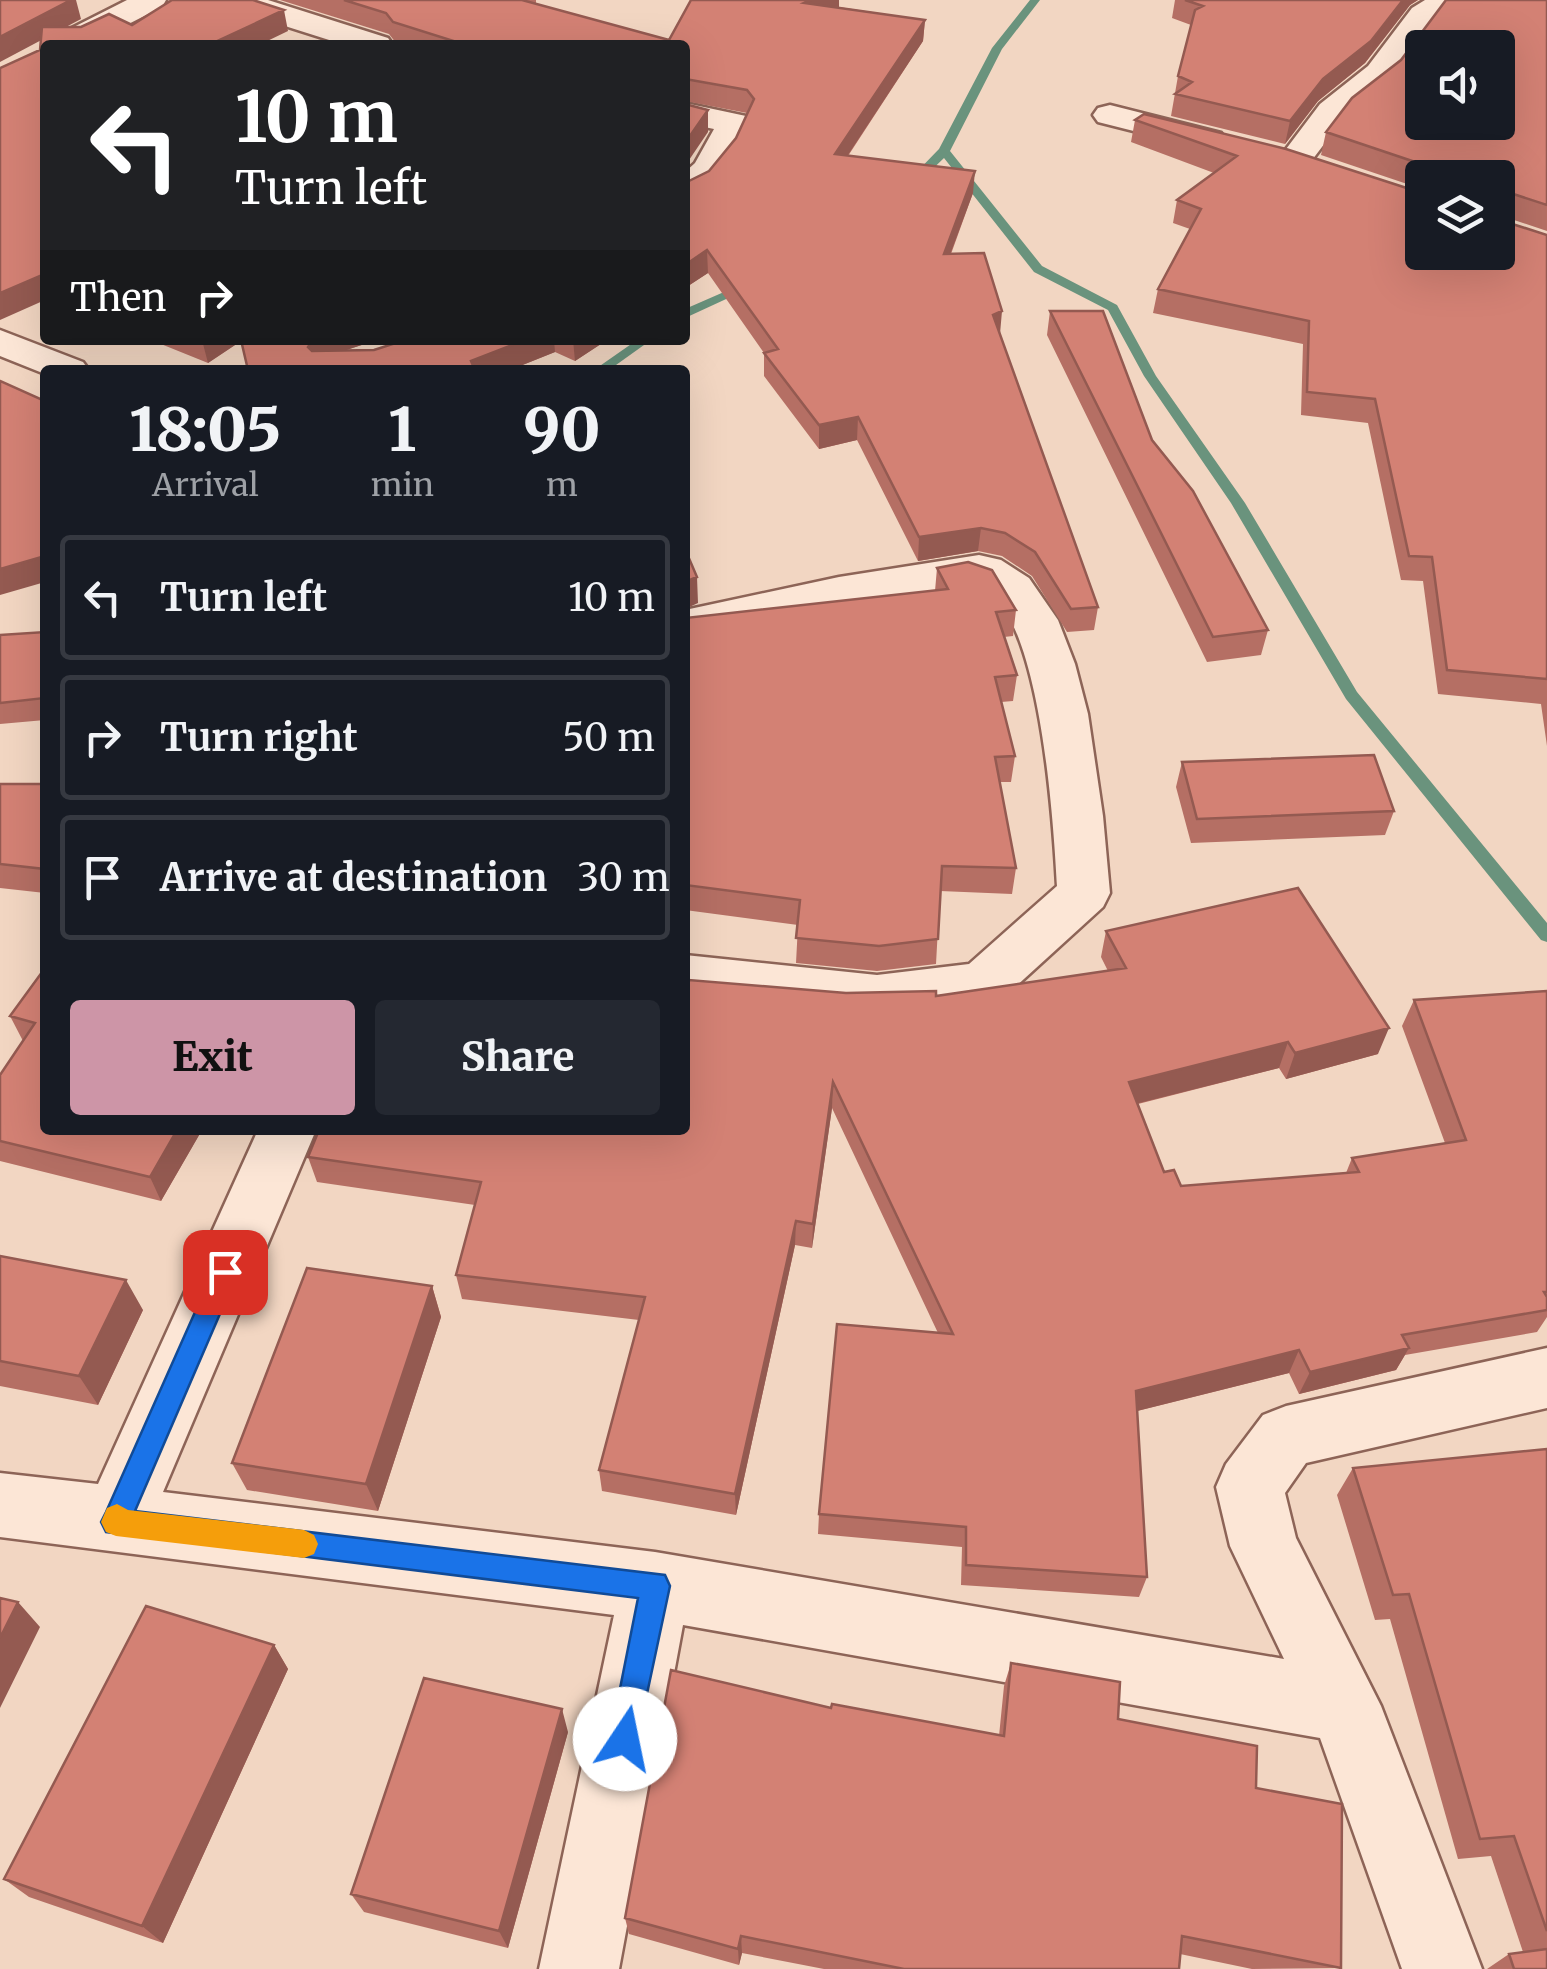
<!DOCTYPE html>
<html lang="en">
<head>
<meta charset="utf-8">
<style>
	body { margin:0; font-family:Merriweather,serif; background:#242831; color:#f1f3f6; height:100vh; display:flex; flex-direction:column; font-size:38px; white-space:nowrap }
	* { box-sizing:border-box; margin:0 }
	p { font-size:32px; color:#9ea1a6 }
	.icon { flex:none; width:55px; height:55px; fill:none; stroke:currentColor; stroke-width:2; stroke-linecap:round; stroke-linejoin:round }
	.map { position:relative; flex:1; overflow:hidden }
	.side { position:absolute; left:40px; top:365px; width:650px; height:770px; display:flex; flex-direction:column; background:#171b24; border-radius:10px; box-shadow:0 10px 40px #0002 }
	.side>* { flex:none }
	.top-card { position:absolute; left:40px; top:40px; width:650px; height:305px; border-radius:10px; box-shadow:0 10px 40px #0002; background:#202124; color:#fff; overflow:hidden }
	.controls { position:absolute; left:1405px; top:30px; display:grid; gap:20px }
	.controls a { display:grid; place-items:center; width:110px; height:110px; border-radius:10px; background:#171b24; box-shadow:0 10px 40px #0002; font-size:50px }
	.pin { position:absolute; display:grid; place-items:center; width:85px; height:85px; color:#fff; margin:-42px; border-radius:20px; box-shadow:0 5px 15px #0006 }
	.me { position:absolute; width:110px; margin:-55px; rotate:11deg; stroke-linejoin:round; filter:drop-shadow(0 0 8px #0008) }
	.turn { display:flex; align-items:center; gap:35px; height:210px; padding:0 30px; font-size:45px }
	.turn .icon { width:130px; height:130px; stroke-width:2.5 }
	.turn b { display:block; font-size:70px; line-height:85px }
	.then { display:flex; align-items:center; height:95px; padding:0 30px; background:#0003; gap:20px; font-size:38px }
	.eta { display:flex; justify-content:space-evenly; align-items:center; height:170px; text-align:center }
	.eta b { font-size:60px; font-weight:800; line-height:70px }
	.action { display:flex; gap:20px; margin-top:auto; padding:20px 30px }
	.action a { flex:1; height:115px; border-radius:10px; background:#cd95a7; color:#111; font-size:40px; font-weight:800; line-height:115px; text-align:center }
	.action a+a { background:#242831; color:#f1f3f6 }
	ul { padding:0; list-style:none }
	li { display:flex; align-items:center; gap:30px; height:125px; margin:0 20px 15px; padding:0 10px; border:5px solid #363941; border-radius:10px }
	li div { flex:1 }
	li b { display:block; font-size:38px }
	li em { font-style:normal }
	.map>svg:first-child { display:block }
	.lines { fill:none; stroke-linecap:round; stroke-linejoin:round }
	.stream { fill:#6a937d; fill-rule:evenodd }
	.minor-casing { stroke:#8d6457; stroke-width:5 }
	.minor { fill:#fce6d6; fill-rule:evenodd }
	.wall { fill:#b56f64 }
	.shaded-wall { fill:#945a51 }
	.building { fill:#d38174; stroke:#945a51; stroke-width:2.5; fill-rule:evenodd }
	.route { fill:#1a73e8; stroke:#114b97; stroke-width:2.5 }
	.slow { fill:#f59e0b }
</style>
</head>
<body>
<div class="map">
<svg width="1547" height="1969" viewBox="0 0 1547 1969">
	<rect width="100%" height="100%" fill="#f2d6c2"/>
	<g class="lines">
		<path class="stream" d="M1030 0H1040L1002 49 950 151 1042 266 1117 305 1156 376 1245 503 1357 692 1547 923V942L1541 940 1346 699 1231 503 1144 376 1108 310 1034 272 944 158 918 183 908 181 939 149 992 48Z
			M740 285 750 288 685 318V309Z
			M637 340H651L609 370H594Z"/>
		<defs>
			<path id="minor" d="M127 0H166L162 7 87 45H47L52 38Z
				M221 0H268L388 38 393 45H345L225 7Z
				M1425 0H1461L1434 22 1392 80 1344 118 1306 168 1294 171 1282 168 1277 161 1320 104 1368 66 1412 8Z
				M685 103 746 116 751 123C736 153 720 193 685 202V172L695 163 714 129 685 123Z
				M1110 105 1221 133 1226 140 1221 147 1209 150 1098 122 1093 115 1098 108Z
				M0 330 83 362 89 370H45V374L0 356Z
				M979 555 1001 560 1029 578 1058 620 1075 664 1088 714 1103 816 1110 893 1103 907 1002 999C900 1032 790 1009 685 997V955L877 975 969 964 1057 886C1054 835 1041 578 966 584L685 640V610L839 577Z
				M258 1130H316L163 1492 655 1552 1284 1659 1230 1546 1216 1487 1226 1464 1263 1415 1286 1406 1547 1348V1408L1306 1463 1285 1493 1296 1538 1381 1706 1482 1969H1402L1320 1738 683 1625 619 1969H539L614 1615 0 1537V1473L98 1484Z"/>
		</defs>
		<use href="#minor" class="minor-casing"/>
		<use href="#minor" class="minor"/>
	</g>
	<path class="wall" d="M280 0H536V4L669 40 691 0H839V7L925 20 923 41 848 156 973 193 951 254 1000 334 1098 607 1094 630 1067 632 1032 576 1002 556 978 551 918 561 857 440 819 449 764 376V353L708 273 685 288V183L709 171 736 138 747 113 685 101V45H402L396 43 389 34Z
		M1175 0H1418L1410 5 1365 63 1318 101 1285 144 1171 116 1178 76 1191 25 1172 18Z
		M1547 0V231L1502 216 1503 221 1547 235V746L1541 704 1438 694 1423 581 1401 580 1368 423 1301 415 1303 344 1153 313 1158 289 1190 229 1173 223 1177 200 1214 173 1131 142 1135 120 1286 149 1422 252 1498 178H1422V189L1321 155 1326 132 1401 60Z
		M1050 311 1268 630 1261 655 1207 662 1047 335Z
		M151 340H377L346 350H374L405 340H607L575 361 555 352 510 370H248L241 341 208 363Z
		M937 568 1016 610 1013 636 1004 637 1017 675 1013 701 1001 702 1015 756 1011 782H1000L1016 868 1012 894 940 891 936 964 877 971 796 963 798 925 685 910V618L935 591Z
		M45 632V720L0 724V635Z
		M1182 762 1394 811 1385 835 1191 843 1176 787Z
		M0 784H45V893L0 888Z
		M1106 931 1378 1054 1286 1079 1279 1068 1138 1104 1164 1172 1181 1186 1346 1173 1352 1158 1445 1143 1402 1026 1414 1000 1547 991V1317L1537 1332 1405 1355 1396 1370 1299 1394 1289 1373 1137 1411 1147 1577 1139 1597 961 1585 962 1547 818 1534 819 1514 938 1333 832 1108 812 1248 795 1245 736 1515 602 1491 599 1470 639 1320 462 1299 456 1275 475 1205 317 1182 308 1157 846 993 936 996 1108 971 1101 957Z
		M45 968V1130H202L161 1201 0 1161V1075L23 1041 10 1016Z
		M0 1256 143 1310 98 1405 0 1386Z
		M432 1286 441 1317 378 1511 247 1490 232 1463Z
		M1547 1449V1969H1487L1509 1954 1523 1952 1491 1856 1458 1859 1390 1619 1375 1620 1337 1495 1353 1468Z
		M274 1645 288 1669 163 1943 29 1897 4 1879Z
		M1011 1663 1118 1719 1256 1788 1341 1968 1252 1969 1180 1954 1179 1969H824L742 1953 739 1965 629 1934 625 1918 999 1736 1004 1686Z
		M568 1732 508 1948 364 1912 351 1894Z"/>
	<path class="shaded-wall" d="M71 0H76L81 19 0 62V37Z
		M811 0H839V7L804 3Z
		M1403 0H1418L1410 5 1365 63 1318 101 1285 144 1290 121 1323 79Z
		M284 10 288 31 259 45H209Z
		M925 20 923 41 834 176 835 154Z
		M708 110V132L685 166V143Z
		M975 171 973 193 942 276 944 254Z
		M707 250 708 273 685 288V265Z
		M42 275 45 283V300L0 320V293Z
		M1002 311 1000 334 993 315Z
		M202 340H241V341L208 363Z
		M313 340H377L322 358 308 347Z
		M525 340H554L555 352 510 370H473L471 361Z
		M573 340H607L575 361Z
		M858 417 857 440 819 449V425Z
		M981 528 978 551 918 561 919 537Z
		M45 556V582L0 595V569Z
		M697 577 698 603 685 609V582Z
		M1389 1028 1378 1054 1286 1079 1295 1053Z
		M1288 1042 1279 1068 1123 1107 1129 1082Z
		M833 1082 832 1108 812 1248 813 1224Z
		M177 1130H202L161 1201 150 1177Z
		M796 1221 795 1245 736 1515 735 1494Z
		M126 1280 143 1310 98 1405 79 1376Z
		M432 1286 441 1317 378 1511 366 1484Z
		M1409 1348 1396 1370 1299 1394 1310 1372Z
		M1299 1350 1289 1373 1129 1413 1136 1391Z
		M18 1602 40 1627 0 1708V1638Z
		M274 1645 288 1669 163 1943 142 1926Z
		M562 1709 568 1732 508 1948 499 1931Z
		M741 1936 742 1953 739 1965 738 1949Z"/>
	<path class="building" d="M0 0H71L0 37Z
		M172 0H253L284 10 209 45H45V276L42 275 0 293V68L40 50 42 27H81L109 14 132 25Z
		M344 0H522L669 40 691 0H811L804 3 925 20 835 154 975 171 944 254 984 253 1002 311 993 315 1098 607 1071 609 1035 552 1005 533 981 528 919 537 858 417 819 425 764 353 778 349 707 250 685 265V183L709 171 736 138 754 99 747 90 685 79V45H466L393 22 386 13Z
		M1185 0H1403L1371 41 1323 79 1290 121 1175 94 1192 82 1178 76 1195 10 1203 6Z
		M1446 0H1547V205L1507 192 1502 196 1503 221 1547 235V679L1447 670 1432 557 1409 556 1375 399 1307 392 1309 321 1158 289 1201 209 1177 200 1237 156 1135 120 1144 114 1286 149 1422 193V252H1498V178H1430V167L1326 132 1352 98 1401 60ZM1422 48H1498V122H1422Z
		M685 104 708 110 685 143Z
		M1050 311H1103L1152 440 1193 491 1268 630 1213 637Z
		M241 340H313L308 347 312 351 374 350 405 340H525L471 361 475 370H248Z
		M0 381 45 401V556L0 569Z
		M685 549 697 577 685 582Z
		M968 562 992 570 1016 610 996 612 1017 675 995 677 1015 756 995 757 1016 868 942 866 938 939 879 946 796 938 800 900 685 885V618L948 589 937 568Z
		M45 632V698L0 703V635Z
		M1374 755 1394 811 1197 819 1182 762Z
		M0 784H45V869L0 864Z
		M1298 888 1389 1028 1295 1053 1288 1042 1129 1082 1164 1172 1174 1170 1181 1186 1359 1172 1352 1158 1466 1140 1414 1000 1547 991V1292H1544L1547 1297V1310L1402 1335 1409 1348 1310 1372 1299 1350 1136 1391 1147 1577 966 1565V1527L819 1514 837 1324 953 1334 833 1082 813 1224 796 1221 735 1494 599 1470 645 1297 456 1275 481 1182 308 1157 319 1130H685V1003L689 980 846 993 936 991V996L1126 968 1106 931Z
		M45 968V1130H177L150 1177 0 1141V1075L35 1023 10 1016Z
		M0 1256 126 1280 79 1376 0 1361Z
		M307 1268 432 1286 366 1484 232 1463Z
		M1547 1449V1931L1514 1836 1480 1839 1409 1594 1393 1595 1353 1468Z
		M0 1598 18 1602 0 1638Z
		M146 1606 274 1645 142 1926 4 1879Z
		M1011 1663 1120 1682 1118 1719 1257 1746 1256 1788 1342 1804 1341 1968 1182 1936 1179 1969H904L741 1936 738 1949 625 1918 671 1670 831 1708 832 1704 1004 1736Z
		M424 1678 562 1709 499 1931 351 1894Z
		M1547 1949V1969H1514L1509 1954Z"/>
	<path class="route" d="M225 1261 234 1265 238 1272 135 1511 665 1575 670 1586 635 1750 625 1754 614 1750 610 1739 638 1598 106 1532 101 1522 106 1512 216 1265Z"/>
	<path class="slow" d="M117 1504 128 1510 304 1530 314 1535 318 1544 314 1554 304 1558 116 1536 106 1532 101 1522 107 1508Z"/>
</svg>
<div class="controls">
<a><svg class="icon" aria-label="sound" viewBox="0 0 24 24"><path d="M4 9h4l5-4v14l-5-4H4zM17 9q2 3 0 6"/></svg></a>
<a><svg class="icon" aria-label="layers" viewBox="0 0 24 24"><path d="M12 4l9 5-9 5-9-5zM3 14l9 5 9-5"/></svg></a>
</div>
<div class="pin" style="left:225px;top:1272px;background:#d93025"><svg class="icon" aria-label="arrive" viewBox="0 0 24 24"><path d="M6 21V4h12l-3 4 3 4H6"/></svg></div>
<svg class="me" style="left:625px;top:1739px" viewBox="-20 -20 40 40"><circle r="19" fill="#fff"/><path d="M0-13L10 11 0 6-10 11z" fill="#1a73e8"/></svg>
<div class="top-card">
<div class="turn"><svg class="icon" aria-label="left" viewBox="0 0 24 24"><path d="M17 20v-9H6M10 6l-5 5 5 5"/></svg><div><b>10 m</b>Turn left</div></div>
<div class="then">Then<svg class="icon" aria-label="right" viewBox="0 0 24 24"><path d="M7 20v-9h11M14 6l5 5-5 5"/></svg></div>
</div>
<section class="side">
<div class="eta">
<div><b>18:05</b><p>Arrival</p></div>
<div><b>1</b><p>min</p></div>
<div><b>90</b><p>m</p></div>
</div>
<ul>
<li><svg class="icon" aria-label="left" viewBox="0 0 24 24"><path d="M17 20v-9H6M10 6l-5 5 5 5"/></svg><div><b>Turn left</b></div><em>10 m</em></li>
<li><svg class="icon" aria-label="right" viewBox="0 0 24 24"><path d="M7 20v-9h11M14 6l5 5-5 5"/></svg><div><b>Turn right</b></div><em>50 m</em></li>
<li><svg class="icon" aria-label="arrive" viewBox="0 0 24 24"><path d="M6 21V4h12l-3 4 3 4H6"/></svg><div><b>Arrive at destination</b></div><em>30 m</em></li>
</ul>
<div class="action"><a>Exit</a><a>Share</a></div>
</section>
</div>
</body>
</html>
